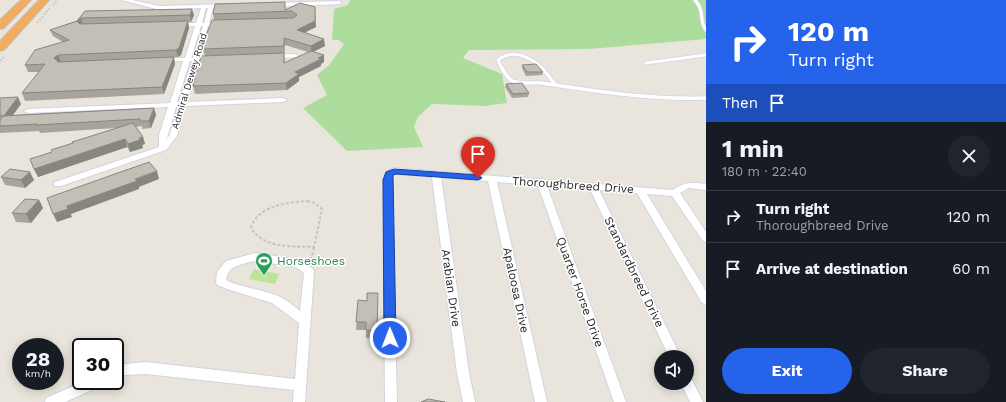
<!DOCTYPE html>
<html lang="en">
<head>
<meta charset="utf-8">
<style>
	body { margin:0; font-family:"Work Sans",sans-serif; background:#20242c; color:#f1f3f6; height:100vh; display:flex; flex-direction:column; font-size:15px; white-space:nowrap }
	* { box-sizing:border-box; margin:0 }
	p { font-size:13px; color:#9ea1a6 }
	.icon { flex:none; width:22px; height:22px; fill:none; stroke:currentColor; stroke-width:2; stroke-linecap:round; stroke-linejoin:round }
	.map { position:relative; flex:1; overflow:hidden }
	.drawer { display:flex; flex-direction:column; background:#171b24; width:300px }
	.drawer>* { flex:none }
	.banner { background:#2563eb; color:#fff; overflow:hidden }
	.controls { position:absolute; left:654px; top:350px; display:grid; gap:8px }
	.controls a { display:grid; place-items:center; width:40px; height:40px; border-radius:50%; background:#171b24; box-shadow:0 2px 10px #0003; font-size:20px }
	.speed { position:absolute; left:12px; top:338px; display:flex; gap:8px; font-size:20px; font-weight:700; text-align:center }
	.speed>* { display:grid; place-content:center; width:52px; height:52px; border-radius:50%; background:#171b24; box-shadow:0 2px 10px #0003; line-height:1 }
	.speed small { font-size:10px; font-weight:400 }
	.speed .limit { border:2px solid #111; border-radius:6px; background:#fff; color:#111 }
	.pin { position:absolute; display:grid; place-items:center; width:34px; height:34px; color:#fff; margin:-41px -17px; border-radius:50% 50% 50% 0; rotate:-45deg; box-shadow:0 0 4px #0007 }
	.pin .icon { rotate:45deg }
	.me { position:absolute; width:44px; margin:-22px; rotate:359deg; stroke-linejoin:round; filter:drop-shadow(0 0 3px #0008) }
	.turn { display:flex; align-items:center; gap:14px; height:84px; padding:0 16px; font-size:18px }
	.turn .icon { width:52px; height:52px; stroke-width:2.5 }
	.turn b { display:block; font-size:28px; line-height:34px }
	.then { display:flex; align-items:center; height:38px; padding:0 16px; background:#0003; gap:8px; font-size:15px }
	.round { display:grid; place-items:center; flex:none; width:42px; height:42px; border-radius:21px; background:#20242c }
	.summary { display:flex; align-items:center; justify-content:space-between; height:68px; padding:0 16px }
	h1 { font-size:24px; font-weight:700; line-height:30px }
	.button { display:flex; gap:8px; margin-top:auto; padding:8px 16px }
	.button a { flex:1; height:46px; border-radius:24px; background:#2563eb; color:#fff; font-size:16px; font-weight:700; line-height:46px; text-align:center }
	.button a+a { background:#20242c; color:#f1f3f6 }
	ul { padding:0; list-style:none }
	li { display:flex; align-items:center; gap:12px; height:52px; padding:0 16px; border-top:1px solid #363941 }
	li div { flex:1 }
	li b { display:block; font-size:15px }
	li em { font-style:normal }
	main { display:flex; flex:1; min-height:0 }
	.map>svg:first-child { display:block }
	.green { fill:#acdd9c }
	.pitch { fill:#bde398 }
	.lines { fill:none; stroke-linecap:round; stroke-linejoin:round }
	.lane-far1-casing { stroke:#d1d3e1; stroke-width:4.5 }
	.lane-casing { stroke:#d1d3e1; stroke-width:5 }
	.street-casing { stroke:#d1d3e1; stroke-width:2 }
	.highway-casing { stroke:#c3c3c3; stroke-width:2 }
	.path-far1 { stroke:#c3c3c3; stroke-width:1.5; stroke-dasharray:2 1.5; stroke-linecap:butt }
	.path { stroke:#c3c3c3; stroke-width:2; stroke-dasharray:3 2; stroke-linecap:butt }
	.lane-far1 { stroke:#fff; stroke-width:3 }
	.lane { stroke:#fff; stroke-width:3.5 }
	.street { fill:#fff; fill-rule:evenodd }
	.highway { fill:#f1ac5f; fill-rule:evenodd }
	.wall { fill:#a8a49d }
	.shaded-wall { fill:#888680 }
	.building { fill:#c3bfb7; stroke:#888680 }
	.route { fill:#2563eb; stroke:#184099 }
	.labels { text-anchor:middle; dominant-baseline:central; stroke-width:3; stroke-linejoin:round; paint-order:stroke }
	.far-street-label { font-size:10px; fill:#292929; stroke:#fff }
	.street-label { font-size:12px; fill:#292929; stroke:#fff }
	.leisure-label { font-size:12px; fill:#27864d; stroke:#fff; text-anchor:start }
</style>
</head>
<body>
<main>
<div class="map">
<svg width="706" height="402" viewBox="0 0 706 402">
	<rect width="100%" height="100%" fill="#eae5dc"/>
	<path class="green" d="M350 0H706V39L589 49 469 50 463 58 502 74 507 103 485 106 432 104 418 117 414 127 423 147 347 151 303 108 327 95 317 75 329 65 344 44 338 40H332L334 9 348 5Z"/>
	<path class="pitch" d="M254 269 279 274 275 284 249 279Z"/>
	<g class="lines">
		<defs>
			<path id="lane-far1" d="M695 0C706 13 698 20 706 30
				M646 63 706 55
				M502 69 498 60C512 48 531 57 543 69"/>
			<path id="lane" d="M502 68C504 72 507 77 511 80 519 85 532 82 541 83 597 91 650 100 706 98
				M542 68 555 84"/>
			<path id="street" d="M122 0H132L160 6 226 4 229 6 226 8H213L209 23 222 22 225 24 222 26H208L199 57H212L215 59 212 61H198L187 102 283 98 287 100 283 102 185 106 177 136 166 150 61 186H55L54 184 55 182 159 147V135L168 107 28 113 24 111 28 109 170 103 183 61 162 62 159 60 162 58H185L195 26 177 27 174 25 177 23H196L201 8 160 10ZM206 8H208L204 23H202ZM201 26H203L193 58H191ZM190 61H192L179 102H177ZM176 107H178L169 136 167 138Z
				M339 1 341 2V4L273 7 270 5 273 3Z
				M295 54 298 56 297 57 272 59 269 57 272 55Z
				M394 168 673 190C682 182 694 182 706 184V190L689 188 680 193 706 232V242L703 241 672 196 647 194 706 291V304L702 303 637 193 599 190 681 357H669L590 189 547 186 626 402H614L538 185 497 182 547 402H535L488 181 441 177 469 373 475 402H463L457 373 432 177 396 174 393 175 391 180 397 402H385L383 180 386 172Z
				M255 253C270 256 306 257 314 271L305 402H293L294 390 146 374 125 375 115 380V368L125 364 146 362 295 379 299 323 272 303 230 290 217 285 216 282 217 272 226 261ZM255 261 296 267 304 273 300 311C293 305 285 299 276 295 260 289 242 288 226 280 228 265 242 264 255 261Z
				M687 376 691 378 703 402H690L681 383H687Z
				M85 381H105L103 385 65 402H45L46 398Z"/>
			<path id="highway" d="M21 0H31L4 28 0 29V20Z
				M39 0H49L4 50 0 51V41Z"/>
		</defs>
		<use href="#lane-far1" class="lane-far1-casing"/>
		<use href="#lane" class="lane-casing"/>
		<use href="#street" class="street-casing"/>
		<use href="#highway" class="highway-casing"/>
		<path class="path-far1" d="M53 5 57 0
			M37 23 50 8
			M0 61 5 56"/>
		<path class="path" d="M307 201 315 203 322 209 314 247C292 246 264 249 251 228 257 206 288 202 307 201Z
			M311 260 314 247"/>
		<use href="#lane-far1" class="lane-far1"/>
		<use href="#lane" class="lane"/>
		<use href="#street" class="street"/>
		<use href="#highway" class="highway"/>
	</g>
	<path class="wall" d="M300 3 316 27 305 32 325 46 313 52 324 55V62L321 64V66L299 77V81L287 90 195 94 193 86 284 53 285 63 308 52 285 45V53L205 56 202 46 214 20 213 14 285 10Z
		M85 11 194 15 191 22H188L189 28 181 55 178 57H174L175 64 164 94 25 101 22 93 39 72H28L25 65 63 42 53 36 50 30 77 21Z
		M522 65 543 72 542 75 526 76 522 68Z
		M506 84 529 93 528 97 512 98 505 87Z
		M0 98 21 104 13 115 154 108 156 115 151 128 142 129V126L136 127 143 137 145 144 142 145 143 148 130 152 127 147 38 177 34 169 52 152 73 143 116 128 40 133 39 131 0 133Z
		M1 177 34 180 25 188 5 185Z
		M39 200 43 208 31 223 16 222 12 213Z
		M358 300 377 331V339L366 338V330H356Z"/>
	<path class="shaded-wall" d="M315 7 316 27 298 36 297 30Z
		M192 9 194 15 191 22 190 15Z
		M81 18 83 25 80 28 77 21Z
		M188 21 189 28 181 55 178 57 176 50Z
		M324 39 325 46 311 53V46Z
		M58 55 61 62 57 65 54 58Z
		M324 55V62L321 64V66L299 77V81L287 90 286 83 295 72Z
		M174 57 175 64 164 94 162 87Z
		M18 97 21 104 7 123 4 116Z
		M154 108 156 115 151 128 149 121Z
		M143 137 145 144 142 145 143 148 130 152 128 144 139 138Z
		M125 139 127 147 38 177 34 169Z
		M157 171 159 179 139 187V189L71 214 72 217 57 222 53 214 67 206Z
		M30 172 34 180 25 188 21 180Z
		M39 200 43 208 31 223 26 214Z"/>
	<path class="building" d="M285 2V10L300 3 315 7V21L297 30 324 39 311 46 284 38V46L203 49 204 46H202L212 20 293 18 297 15 292 11 213 14 215 4Z
		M192 9 190 15 81 18 77 21 80 24 188 21 179 48 176 50 58 55 54 58 58 62 174 57 162 87 22 93 45 64 25 65 35 50 69 40 50 30 77 21 85 11Z
		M311 51 324 55 318 58 321 59 295 72 299 74 286 83 193 86 201 56 284 53V63Z
		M536 64 543 72H527L522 65Z
		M522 83 529 93 513 94 506 84Z
		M18 97 4 116H0V98Z
		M154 108 149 121H140V119L36 125 37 124 0 126V120L3 116Z
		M133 123 143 137 139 138 140 140 128 144 125 139 34 169 30 159 52 152 51 150 73 143 72 142Z
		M149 162 157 171 135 179 137 181 67 206 68 209 53 214 47 198Z
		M10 169 30 172 21 180 1 177Z
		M25 199 39 200 26 214 12 213Z
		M367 293H378L377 331 366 330V322H356L358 300 367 301Z
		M428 399 445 402H421Z"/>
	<path class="route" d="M394 169 478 175 482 178 478 180 396 174 393 175 396 338 394 342 390 344 386 342 384 338 383 180 386 172Z"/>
	<defs>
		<symbol id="stadium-pin" viewBox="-11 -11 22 30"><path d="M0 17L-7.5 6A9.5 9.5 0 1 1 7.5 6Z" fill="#2e9e5b" stroke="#fff"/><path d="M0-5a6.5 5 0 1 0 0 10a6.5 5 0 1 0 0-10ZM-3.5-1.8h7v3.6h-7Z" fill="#fff"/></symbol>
	</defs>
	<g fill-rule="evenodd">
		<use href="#stadium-pin" x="254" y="251" width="20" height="27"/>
	</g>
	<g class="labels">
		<g class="far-street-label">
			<text transform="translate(189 81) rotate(-73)">Admiral Dewey Road</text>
		</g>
		<g class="street-label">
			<text transform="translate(573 185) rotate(4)">Thoroughbreed Drive</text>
			<text transform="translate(634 272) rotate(64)">Standardbreed Drive</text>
			<text transform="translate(451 288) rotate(82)">Arabian Drive</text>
			<text transform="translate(516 290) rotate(78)">Apaloosa Drive</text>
			<text transform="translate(580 292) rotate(70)">Quarter Horse Drive</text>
		</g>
		<g class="leisure-label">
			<text x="277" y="261">Horseshoes</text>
		</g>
	</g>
</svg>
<div class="controls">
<a><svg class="icon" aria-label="sound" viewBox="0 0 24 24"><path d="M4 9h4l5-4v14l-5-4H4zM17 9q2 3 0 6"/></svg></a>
</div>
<div class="speed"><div>28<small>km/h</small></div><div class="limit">30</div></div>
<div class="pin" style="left:478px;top:178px;background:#d93025"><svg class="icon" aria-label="arrive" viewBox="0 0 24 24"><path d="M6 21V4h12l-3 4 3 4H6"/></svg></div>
<svg class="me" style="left:390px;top:338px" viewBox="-20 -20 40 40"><circle r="17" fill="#2563eb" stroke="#fff" stroke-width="3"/><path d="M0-11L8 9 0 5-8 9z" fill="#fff"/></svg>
</div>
<section class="drawer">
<div class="banner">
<div class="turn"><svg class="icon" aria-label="right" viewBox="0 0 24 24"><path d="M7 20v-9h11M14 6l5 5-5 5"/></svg><div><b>120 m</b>Turn right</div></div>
<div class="then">Then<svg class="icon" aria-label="arrive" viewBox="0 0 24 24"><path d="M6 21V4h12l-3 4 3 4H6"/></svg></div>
</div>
<div class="summary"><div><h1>1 min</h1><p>180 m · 22:40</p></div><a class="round"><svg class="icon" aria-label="close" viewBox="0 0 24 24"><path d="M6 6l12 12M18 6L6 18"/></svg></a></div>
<ul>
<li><svg class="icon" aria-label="right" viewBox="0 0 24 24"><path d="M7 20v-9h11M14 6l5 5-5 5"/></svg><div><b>Turn right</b><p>Thoroughbreed Drive</p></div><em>120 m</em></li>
<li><svg class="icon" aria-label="arrive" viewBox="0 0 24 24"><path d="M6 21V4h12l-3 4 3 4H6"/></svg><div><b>Arrive at destination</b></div><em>60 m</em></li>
</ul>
<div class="button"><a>Exit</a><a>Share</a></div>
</section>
</main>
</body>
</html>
